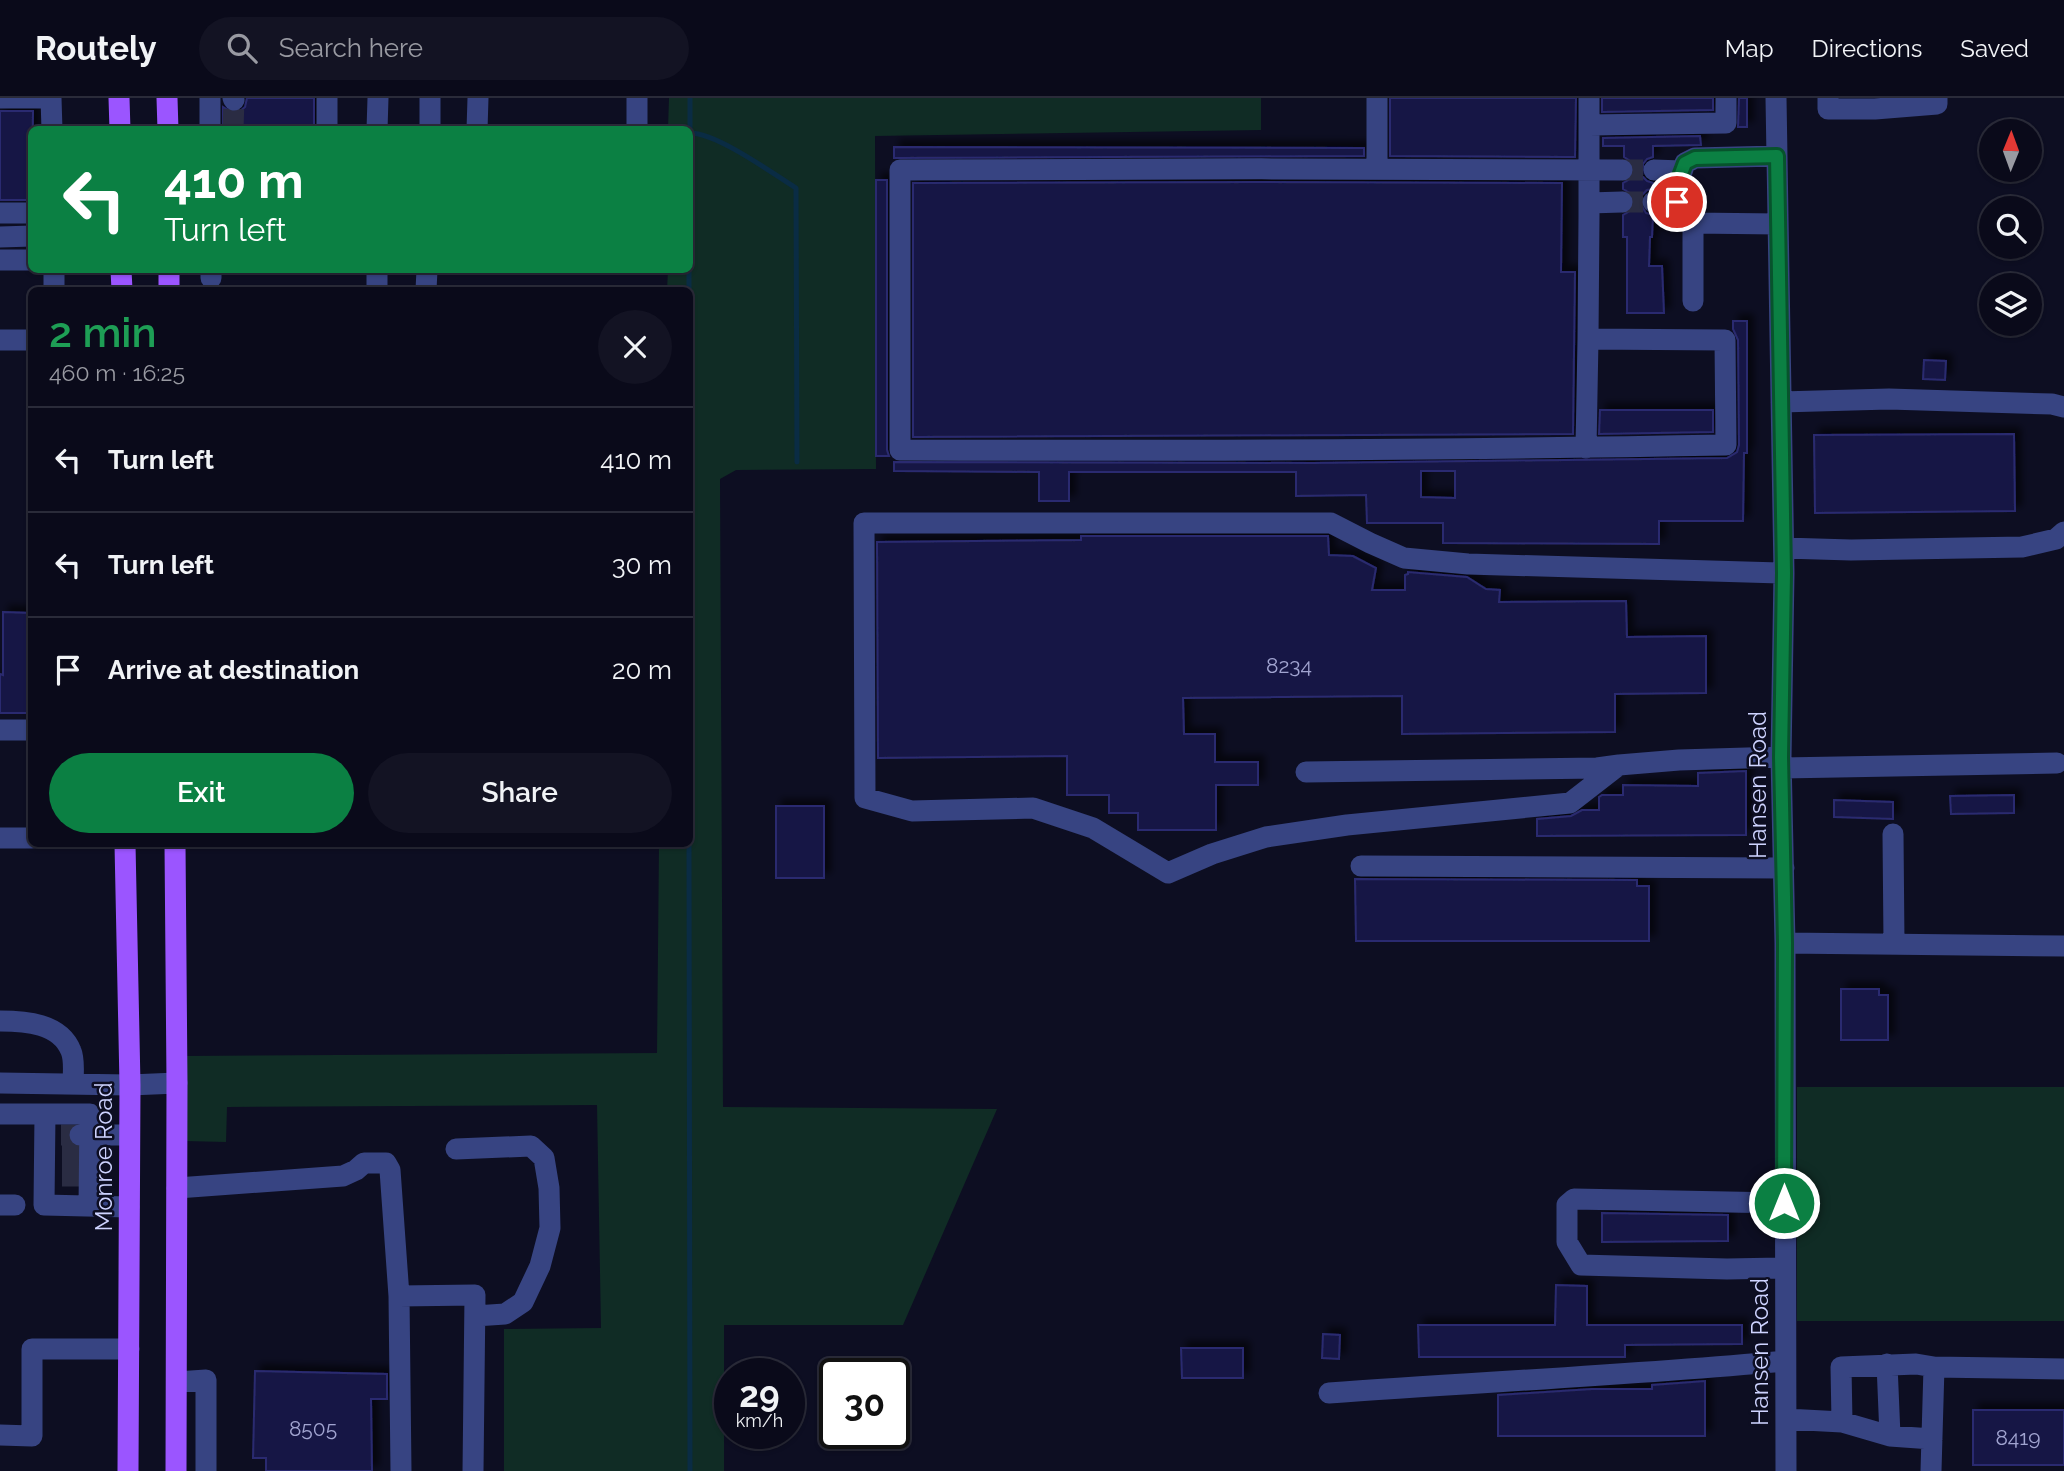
<!DOCTYPE html>
<html lang="en">
<head>
<meta charset="utf-8">
<style>
	body { margin:0; font-family:Raleway,sans-serif; background:#131323; color:#f1f3f6; height:100vh; display:flex; flex-direction:column; font-size:26px; white-space:nowrap }
	* { box-sizing:border-box; margin:0 }
	p { font-size:23px; color:#999aa2 }
	.icon { flex:none; width:38px; height:38px; fill:none; stroke:currentColor; stroke-width:2; stroke-linecap:round; stroke-linejoin:round }
	.map { position:relative; flex:1; overflow:hidden }
	.drawer { position:absolute; left:28px; top:189px; width:665px; height:560px; display:flex; flex-direction:column; background:#0a0a1a; border-radius:10px; box-shadow:0 2px 5px #0004,0 0 0 2px #2a2b39 }
	.drawer>* { flex:none }
	.guide { position:absolute; left:28px; top:28px; width:665px; height:147px; border-radius:10px; box-shadow:0 2px 5px #0004,0 0 0 2px #2a2b39; background:#0b8043; color:#fff; overflow:hidden }
	.needle { width:46px; rotate:1deg }
	.tools { position:absolute; left:1979px; top:21px; display:grid; gap:14px }
	.tools a { display:grid; place-items:center; width:63px; height:63px; border-radius:50%; background:#0a0a1a; box-shadow:0 2px 5px #0004,0 0 0 2px #2a2b39; font-size:35px }
	.speed { position:absolute; left:714px; top:1260px; display:flex; gap:14px; font-size:35px; font-weight:700; text-align:center }
	.speed>* { display:grid; place-content:center; width:91px; height:91px; border-radius:50%; background:#0a0a1a; box-shadow:0 2px 5px #0004,0 0 0 2px #2a2b39; line-height:1 }
	.speed small { font-size:18px; font-weight:400 }
	.speed .limit { border:4px solid #111; border-radius:10px; background:#fff; color:#111 }
	.pin { position:absolute; display:grid; place-items:center; width:60px; height:60px; color:#fff; margin:-30px; border:4px solid #fff; border-radius:50%; box-shadow:0 2px 7px #0007 }
	.me { position:absolute; width:77px; margin:-38px; rotate:0deg; stroke-linejoin:round; filter:drop-shadow(0 0 5px #0008) }
	.turn { display:flex; align-items:center; gap:24px; height:147px; padding:0 21px; font-size:32px }
	.turn .icon { width:91px; height:91px; stroke-width:2.5 }
	.turn b { display:block; font-size:49px; line-height:60px }
	.round { display:grid; place-items:center; flex:none; width:74px; height:74px; border-radius:37px; background:#131323 }
	.head { display:flex; align-items:center; justify-content:space-between; height:119px; padding:0 21px }
	h1 { font-size:42px; font-weight:600; line-height:52px; color:#1e9e55 }
	.primary-button { display:flex; gap:14px; margin-top:auto; padding:14px 21px }
	.primary-button a { flex:1; height:80px; border-radius:42px; background:#0b8043; color:#fff; font-size:28px; font-weight:600; line-height:80px; text-align:center }
	.primary-button a+a { background:#131323; color:#f1f3f6 }
	ul { padding:0; list-style:none }
	li { display:flex; align-items:center; gap:21px; height:105px; padding:0 21px; border-top:2px solid #2a2b39 }
	li div { flex:1 }
	li b { display:block; font-size:26px }
	li em { font-style:normal }
	header { display:flex; align-items:center; gap:42px; box-sizing:border-box; height:98px; padding:0 35px; background:#0a0a1a; border-bottom:2px solid #2a2b39 }
	header strong { font-size:33px }
	nav { display:flex; gap:38px; margin-inline-start:auto; font-size:24px }
	.search { width:490px; height:63px; background:#131323; display:flex; align-items:center; gap:18px; box-sizing:border-box; padding:0 24px; border-radius:38px; color:#999aa2; font-size:26px }
	.map>svg:first-child { display:block }
	.green { fill:#102c25 }
	.lines { fill:none; stroke-linecap:round; stroke-linejoin:round }
	.stream { stroke:#0a2c44; stroke-width:5 }
	.building { fill:#191944; stroke:#2a2b70; stroke-width:2; fill-rule:evenodd; filter:url(#shadow) }
	.minor-tunnel { stroke:#2a2c43; stroke-width:21; stroke-dasharray:21 10; stroke-linecap:butt }
	.minor { stroke:#374482; stroke-width:21 }
	.major { stroke:#9b55ff; stroke-width:21 }
	.route-casing { stroke:#07532c; stroke-width:18 }
	.route { stroke:#0b8043; stroke-width:12 }
	.labels { text-anchor:middle; dominant-baseline:central; stroke-width:5; stroke-linejoin:round; paint-order:stroke }
	.number-label { font-size:21px; fill:#a1a4d0 }
	.street-label { font-size:24px; fill:#ced3ff; stroke:#0d0e22 }
</style>
</head>
<body>
<header>
<strong>Routely</strong>
<div class="search"><svg class="icon" aria-label="search" viewBox="0 0 24 24"><circle cx="10" cy="10" r="6"/><path d="M15 15l6 6"/></svg>Search here</div>
<nav><a>Map</a><a>Directions</a><a>Saved</a></nav>
</header>
<div class="map">
<svg width="2064" height="1373" viewBox="0 0 2064 1373">
	<defs>
		<filter id="shadow"><feDropShadow dx="6" dy="-6" stdDeviation="3.5" flood-color="#0009"/></filter>
	</defs>
	<rect width="100%" height="100%" fill="#0d0e22"/>
	<path class="green" d="M669 0H1261V32L875 38 876 371 736 372 720 381 723 1009 997 1011 903 1227H724V1373H504V1231L601 1230 597 1007 227 1009 226 1044 185 1043V958L657 955 659 746H690V192H667L668 172H690V32L668 31Z
		M1797 989H2064V1223H1797Z"/>
	<g class="lines">
		<path class="stream" d="M690 35C717 35 772 75 796 90L797 364
			M690 104V0
			M689 192V172
			M689 746 690 1373"/>
	</g>
	<path class="building" d="M247 0H314V32H223V9L233 15 239 14 245 9Z
		M1390 0H1576L1575 59 1390 58Z
		M1602 0H1713V12L1602 14Z
		M1739 0H1747V29H1738Z
		M0 13H33L32 102H0Z
		M1700 38 1701 47 1653 48V59L1647 61 1643 66 1642 78 1647 83 1653 85V91L1647 92 1642 97 1640 105 1646 115 1653 117 1652 139H1650L1649 168H1662L1664 215H1627V139H1623V117L1633 111 1635 103 1633 97 1623 91V85L1633 79 1635 71 1633 65 1624 59V48H1603V40Z
		M894 49 1364 50V58L894 60Z
		M876 82H887V352L889 358H876Z
		M1261 84 1562 85 1561 174H1575L1573 336 913 339V85Z
		M1733 223H1747V355H1744L1743 423H1659V446L1443 445V425H1367L1366 397 1296 398V374H1069V403H1039V374L894 373V364L1313 365 1727 360 1737 354 1739 347 1738 242 1733 231ZM1421 373H1455V400L1421 399Z
		M1924 262 1946 263 1945 282 1923 281Z
		M1600 312H1713V334L1599 336Z
		M2014 336 2015 413 1815 415 1814 337Z
		M1081 438H1328L1329 457 1353 458 1376 470 1372 492H1405V477L1408 476V474L1467 479 1486 491 1500 492 1499 504 1626 503 1627 539 1706 538V595L1615 596V634L1402 636V598L1183 600 1184 636H1215V664H1258V687H1216V732H1138V715H1109V697H1067V658L878 660 877 444 1081 442Z
		M3 514 32 515V615H0V576L3 577Z
		M1746 673V737L1537 738V721L1571 718 1582 712H1599V699L1602 697H1623V687L1698 688V675Z
		M2014 697V715L1951 716 1950 698Z
		M1834 702 1893 704V721L1834 719Z
		M776 708H824V780H776Z
		M1355 781 1637 782V788H1649V843H1356Z
		M1841 891H1879V897H1888V942H1841Z
		M1602 1115 1728 1117V1143L1602 1144Z
		M1556 1187 1587 1188V1227H1742V1246L1625 1247V1259H1419L1418 1227H1555Z
		M1323 1236 1340 1237 1339 1261 1322 1260Z
		M1181 1250H1243V1280H1182Z
		M255 1273 387 1276V1301H371L372 1373H266V1360H253Z
		M1705 1283V1338H1498V1297L1592 1291H1652V1287Z
		M1973 1312H2064V1367H1973Z"/>
	<g class="lines">
		<path class="minor-tunnel" d="M233 32 234 2
			M1622 72H1654
			M1622 104H1653
			M61 1037H80
			M62 1057H80
			M62 1078H80"/>
		<path class="minor" d="M0 0H51
			M51 0 52 32
			M233 0 234 2
			M637 0V32
			M1377 0V70
			M1589 0C1589 39 1589 79 1589 118L1588 241 1725 242 1726 347C1451 352 1175 353 900 352V72C1141 71 1381 70 1622 72
			M1776 0 1784 475 1781 659 1785 845 1786 1373
			M1828 0V11H1875L1937 6V0
			M1589 27 1726 25V0
			M210 32V0
			M327 32V0
			M377 32 378 0
			M430 32V0
			M477 32 478 0
			M1777 58 1695 60 1685 65C1678 85 1668 113 1693 125L1778 126
			M1654 72 1682 73
			M1653 104H1677
			M1589 105 1622 104
			M0 115H32
			M1693 125V203
			M0 139 32 138
			M0 162H32
			M54 172V192
			M211 180V172
			M377 192V172
			M426 192 427 172
			M0 242H32
			M1781 304 1889 301 2052 306 2064 309
			M1586 350 1588 241
			M1784 450 1851 452 2022 449 2056 441 2064 434
			M0 632H32
			M1619 667 1679 662 1781 659
			M1782 670 2057 665
			M1306 674 1597 670 1619 667 1570 705 1347 727 1266 739 1212 756 1168 775 1093 730 1033 710 912 713 865 700 864 425H1331L1370 445 1404 460 1468 466 1784 475
			M1893 736 1894 845
			M0 740H32
			M1361 768 1784 770
			M1785 845 2064 848
			M0 923C25 923 60 925 71 953 75 962 73 976 73 986
			M0 985 130 987 177 985
			M0 1016H45
			M80 1037H129
			M456 1051 531 1048 544 1060 549 1090 550 1130 540 1168 523 1204 505 1216 475 1218
			M177 1090 343 1078 356 1072 364 1065H386L390 1072 399 1198
			M1784 1105 1574 1101 1567 1107V1144L1581 1167 1727 1171 1785 1170
			M0 1107H15
			M89 1108 90 1016H45L44 1107 129 1109
			M1887 1266 1890 1338
			M177 1284 206 1282V1373
			M1329 1295C1481 1284 1633 1277 1785 1263
			M1786 1321 1842 1324 1890 1338 1932 1341
			M1842 1324 1841 1269 1916 1266 1934 1269
			M0 1337 32 1338V1251H129
			M401 1373 399 1198 475 1197 473 1373
			M1931 1373 1934 1269 2064 1271"/>
		<path class="major" d="M119 0 120 32
			M167 0 168 32
			M121 172 122 192
			M169 172V192
			M125 746 130 987 128 1373
			M175 746 177 985 176 1373"/>
	</g>
	<g class="lines">
		<defs>
			<path id="route" d="M1677 104V86L1685 65 1695 60 1777 58 1784 475 1781 659 1785 845 1784 1105"/>
		</defs>
		<use href="#route" class="route-casing"/>
		<use href="#route" class="route"/>
	</g>
	<g class="labels">
		<g class="number-label">
			<text x="1289" y="567">8234</text>
			<text x="313" y="1330">8505</text>
			<text x="2018" y="1339">8419</text>
		</g>
		<g class="street-label">
			<text transform="translate(1757 687) rotate(-90)">Hansen Road</text>
			<text transform="translate(103 1059) rotate(-90)">Monroe Road</text>
			<text transform="translate(1759 1254) rotate(-90)">Hansen Road</text>
		</g>
	</g>
</svg>
<div class="tools">
<a><svg class="needle" viewBox="-14 -14 28 28"><path d="M0-13l5 13h-10z" fill="#e53935"/><path d="M0 13l5-13h-10z" fill="#999aa2"/></svg></a>
<a><svg class="icon" aria-label="search" viewBox="0 0 24 24"><circle cx="10" cy="10" r="6"/><path d="M15 15l6 6"/></svg></a>
<a><svg class="icon" aria-label="layers" viewBox="0 0 24 24"><path d="M12 4l9 5-9 5-9-5zM3 14l9 5 9-5"/></svg></a>
</div>
<div class="speed"><div>29<small>km/h</small></div><div class="limit">30</div></div>
<div class="pin" style="left:1677px;top:104px;background:#d93025"><svg class="icon" aria-label="arrive" viewBox="0 0 24 24"><path d="M6 21V4h12l-3 4 3 4H6"/></svg></div>
<svg class="me" style="left:1784px;top:1105px" viewBox="-20 -20 40 40"><circle r="17" fill="#0b8043" stroke="#fff" stroke-width="3"/><path d="M0-11L8 9 0 5-8 9z" fill="#fff"/></svg>
<div class="guide">
<div class="turn"><svg class="icon" aria-label="left" viewBox="0 0 24 24"><path d="M17 20v-9H6M10 6l-5 5 5 5"/></svg><div><b>410 m</b>Turn left</div></div>
</div>
<section class="drawer">
<div class="head"><div><h1>2 min</h1><p>460 m · 16:25</p></div><a class="round"><svg class="icon" aria-label="close" viewBox="0 0 24 24"><path d="M6 6l12 12M18 6L6 18"/></svg></a></div>
<ul>
<li><svg class="icon" aria-label="left" viewBox="0 0 24 24"><path d="M17 20v-9H6M10 6l-5 5 5 5"/></svg><div><b>Turn left</b></div><em>410 m</em></li>
<li><svg class="icon" aria-label="left" viewBox="0 0 24 24"><path d="M17 20v-9H6M10 6l-5 5 5 5"/></svg><div><b>Turn left</b></div><em>30 m</em></li>
<li><svg class="icon" aria-label="arrive" viewBox="0 0 24 24"><path d="M6 21V4h12l-3 4 3 4H6"/></svg><div><b>Arrive at destination</b></div><em>20 m</em></li>
</ul>
<div class="primary-button"><a>Exit</a><a>Share</a></div>
</section>
</div>
</body>
</html>
